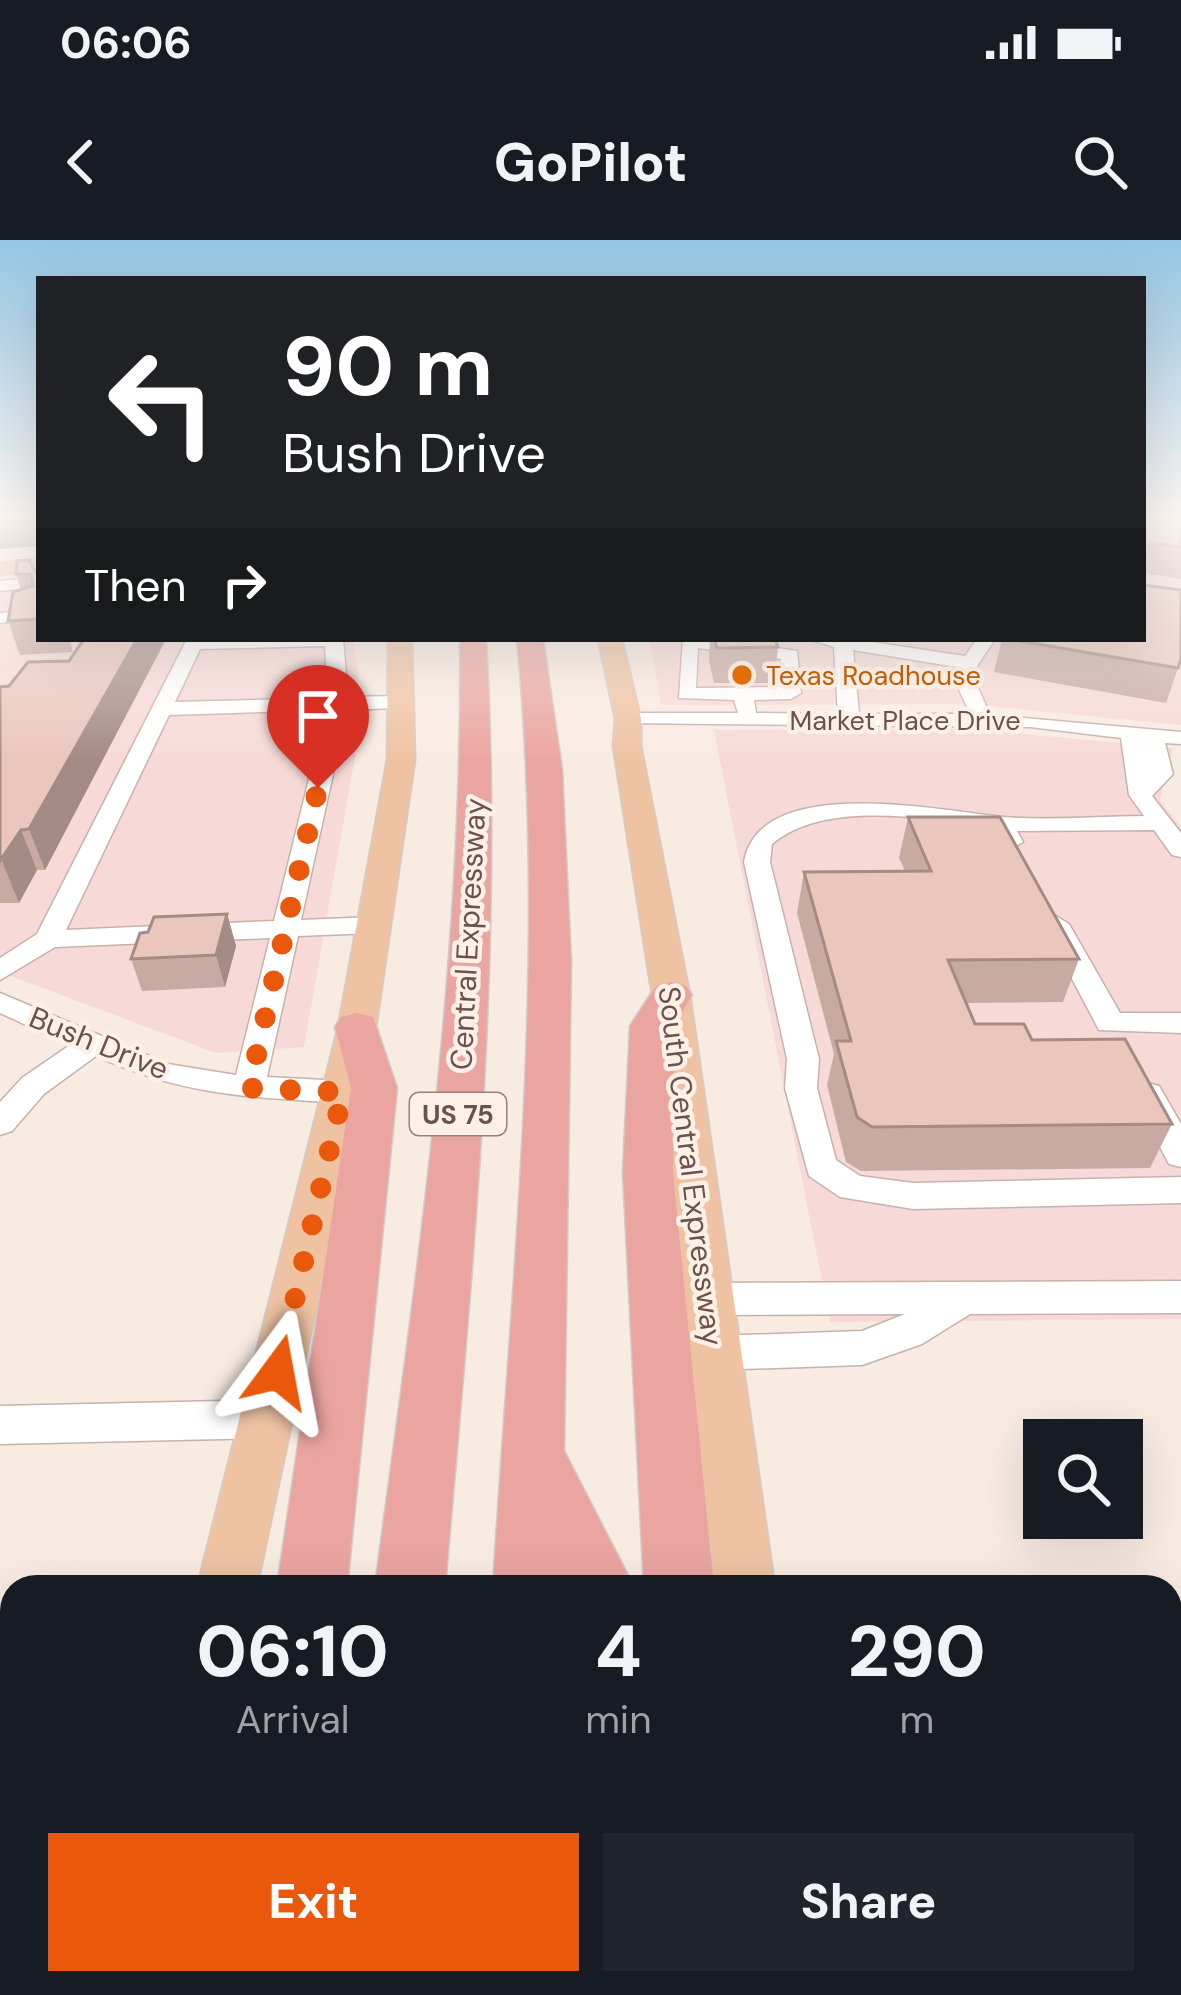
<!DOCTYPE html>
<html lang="en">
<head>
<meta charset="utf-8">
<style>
	body { margin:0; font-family:"DM Sans",sans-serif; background:#20242c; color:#f1f3f6; height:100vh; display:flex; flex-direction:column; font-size:45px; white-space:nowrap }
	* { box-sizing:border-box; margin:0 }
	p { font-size:39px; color:#9ea1a6 }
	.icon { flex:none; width:66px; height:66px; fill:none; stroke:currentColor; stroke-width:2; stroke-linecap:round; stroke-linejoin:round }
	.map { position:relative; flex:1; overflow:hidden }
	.drawer { position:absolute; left:0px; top:1335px; width:1182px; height:420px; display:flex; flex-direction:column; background:#171b24; border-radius:36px 36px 0 0; box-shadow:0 12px 48px #0002 }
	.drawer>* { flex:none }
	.guide { position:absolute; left:36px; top:36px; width:1110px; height:366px; border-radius:0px; box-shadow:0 12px 48px #0002; background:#202124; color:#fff; overflow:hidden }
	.controls { position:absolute; left:1023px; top:1179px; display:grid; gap:24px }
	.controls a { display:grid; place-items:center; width:120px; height:120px; border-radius:0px; background:#171b24; box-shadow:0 12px 48px #0002; font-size:60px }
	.pin { position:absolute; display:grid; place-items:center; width:102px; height:102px; color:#fff; margin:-123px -51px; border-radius:50% 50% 50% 0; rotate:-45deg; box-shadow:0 0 12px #0007 }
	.pin .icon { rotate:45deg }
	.me { position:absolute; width:132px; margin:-66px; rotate:13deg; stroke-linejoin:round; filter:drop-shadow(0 0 9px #0008) }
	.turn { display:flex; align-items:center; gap:42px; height:252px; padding:0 48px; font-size:54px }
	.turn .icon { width:156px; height:156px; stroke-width:2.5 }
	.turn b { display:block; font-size:84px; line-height:102px }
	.then { display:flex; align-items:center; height:114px; padding:0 48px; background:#0003; gap:24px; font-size:45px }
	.eta { display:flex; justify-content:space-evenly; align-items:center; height:204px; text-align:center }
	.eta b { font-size:72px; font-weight:800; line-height:84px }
	.cta { display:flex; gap:24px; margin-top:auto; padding:24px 48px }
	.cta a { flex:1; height:138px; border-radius:0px; background:#ea580c; color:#fff; font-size:48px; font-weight:800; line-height:138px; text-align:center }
	.cta a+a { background:#20242c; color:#f1f3f6 }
	.status { display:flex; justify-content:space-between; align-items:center; height:84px; padding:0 60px; background:#171b24; direction:ltr }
	.status svg { height:33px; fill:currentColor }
	header { display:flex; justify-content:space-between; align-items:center; height:156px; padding:0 48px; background:#171b24; font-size:54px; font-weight:800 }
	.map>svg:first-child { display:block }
	.commercial { fill:#f7dad7 }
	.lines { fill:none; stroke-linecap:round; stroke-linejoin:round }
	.minor-casing { stroke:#c7b2ab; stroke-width:3 }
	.major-casing { stroke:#d3cbc9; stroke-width:3 }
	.highway-casing { stroke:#d3cbc9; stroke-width:3 }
	.minor { fill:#fff; fill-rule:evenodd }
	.major { fill:#efc3a2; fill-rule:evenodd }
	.highway { fill:#eba5a1; fill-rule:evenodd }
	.wall { fill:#c9aaa3 }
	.shaded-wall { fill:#a48b84 }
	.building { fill:#eac6bd; stroke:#a48b84; stroke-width:3 }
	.route { stroke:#ea580c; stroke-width:21; stroke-dasharray:0 37.8 }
	.food-dot { fill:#e8710a; stroke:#fcf0e7; stroke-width:4.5 }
	.labels { text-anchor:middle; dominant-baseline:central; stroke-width:9; stroke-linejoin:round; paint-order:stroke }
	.far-food-label { font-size:27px; fill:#c56008; stroke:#fcf0e7; text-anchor:start }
	.far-street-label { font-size:27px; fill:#6c514c; stroke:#fcf0e7 }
	.shield { fill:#fcf0e7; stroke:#97817a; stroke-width:3 }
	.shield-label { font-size:27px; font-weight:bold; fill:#6c514c }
	.street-label { font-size:30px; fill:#6c514c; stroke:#fcf0e7 }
</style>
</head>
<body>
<div class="status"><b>06:06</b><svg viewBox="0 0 49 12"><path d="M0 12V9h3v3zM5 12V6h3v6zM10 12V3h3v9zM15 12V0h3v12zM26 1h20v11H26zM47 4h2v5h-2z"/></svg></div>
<header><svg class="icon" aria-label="back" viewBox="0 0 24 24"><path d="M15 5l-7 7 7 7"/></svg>GoPilot<svg class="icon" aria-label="search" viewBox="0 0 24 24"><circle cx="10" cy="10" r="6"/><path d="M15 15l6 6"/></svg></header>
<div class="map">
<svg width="1181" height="1755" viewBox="0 0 1181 1755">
	<rect width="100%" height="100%" fill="#f8ebe2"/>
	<path class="commercial" d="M1143 276H1181V485L969 464 661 465 650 399H1143Z
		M39 335V399H353L358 432 357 505 304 807 216 813 0 732V339Z
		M970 489 1173 508 1160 560 1181 587V1079L830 1082 714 490Z"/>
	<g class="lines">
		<defs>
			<path id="minor" d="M39 337V347L0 351V341Z
				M39 369V379L0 383V373Z
				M187 399H343L348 457 397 456 407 462 397 468 347 470 301 680 374 677 388 685 374 693 298 696 267 837 343 841 354 844 359 852 354 860 343 863C249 857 184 856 96 816L44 854 12 891 0 895V862L22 838 70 805 0 773V753L168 824 236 835 270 698 55 707 0 740V718L37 694ZM325 406 328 458 175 462 200 409ZM326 470 274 681 66 690 169 475Z
				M683 399H718L797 411 801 453 791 459 754 460 756 473 838 474 834 407 808 399H852L965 416 977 399H995L972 434 990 475 1181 492V504L1165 503 1173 534 1152 556 1181 593V617L1172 615 1154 590 1017 591 1023 602 1011 609 1002 607 992 589 982 586C920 577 823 561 772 604L770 622 819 819 817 848 836 920 860 936 913 943 1181 937V963L913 969 840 957 809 936 785 848 787 819 744 622C759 532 942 571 1004 577 1050 581 1098 576 1144 576L1129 555 1121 498 1030 487 621 483V475L628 473H738L734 460 679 458ZM698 408 781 419V447L696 448ZM853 410 957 427 952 434 970 474H859Z
				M1056 676 1069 684 1120 773H1181V793L1099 790 1043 684Z
				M1148 843 1159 846 1181 884V927L1169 924 1132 854 1137 846Z
				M1181 1041V1073L970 1074 922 1104 862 1125 714 1130 700 1125 694 1113 700 1101 714 1096 862 1091 905 1074 707 1075 693 1070 688 1059 693 1048 707 1043Z
				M267 1160 282 1166 288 1179 282 1192 267 1198 0 1204V1166Z"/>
			<path id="major" d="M39 319V331L0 335V323Z
				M388 399H412L415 520 376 787 257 1347H197L338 787 387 520Z
				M598 399H622L641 479V506L690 755 775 1347H715L652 755 613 506 615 479Z
				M93 1743H169L167 1755H91Z
				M766 1743H842L844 1755H768Z"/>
			<path id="highway" d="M460 399H486C504 717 472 1031 445 1347H375C417 1031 464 718 460 399Z
				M517 399H543L562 530 571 723 564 1211 634 1347H493C512 1032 548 714 517 399Z
				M671 742 686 746 692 755 674 786 673 932 714 1347H644L623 932 630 786 656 746Z
				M357 773 373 777 397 848 347 1347H277L351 848 335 787 341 777Z
				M219 1743H307L305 1755H217Z
				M322 1743H410L409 1755H321Z
				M471 1743H559V1755H471Z
				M578 1743H666L667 1755H579Z
				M670 1743H758L759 1755H671Z"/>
		</defs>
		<use href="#minor" class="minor-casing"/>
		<use href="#major" class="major-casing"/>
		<use href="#highway" class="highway-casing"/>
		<use href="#minor" class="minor"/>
		<use href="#major" class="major"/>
		<use href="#highway" class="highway"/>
	</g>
	<path class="wall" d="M1143 276H1181V339L1143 333Z
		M17 321 39 338V399H69L73 412 20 415 8 381 21 350 16 334Z
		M1181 350V425H1179L1166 463 994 432 1002 399H1143Z
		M84 399H166L45 630H37L19 663H0V447L9 446 69 421Z
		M710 399H775L778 407 774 443H714L709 421Z
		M908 577 1079 719 1063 762 966 763 975 784 1032 800 1172 884 1150 928 861 931 846 922 827 845 834 814 797 673 804 632 905 631 899 618Z
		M227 674 236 706 225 747 142 751 131 719 148 692Z"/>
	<path class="shaded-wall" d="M39 276V306L0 309V278Z
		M137 399H166L45 630 29 589Z
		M21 590 37 630 19 663 2 621Z
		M227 674 236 706 225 747 216 715Z"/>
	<path class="building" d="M0 276H33L0 278Z
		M1143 276H1181V307L1150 303 1143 318Z
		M29 320 39 338V379L8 381 13 352 33 346 31 334H16L17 321Z
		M1143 345 1181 350V419L1178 428 1008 399H1143Z
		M84 399H137L29 589 21 590 0 621V447L9 446 28 422 69 421Z
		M714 399H775L778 407 717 408Z
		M908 577H1000L1079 719 948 720 975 784H1024L1032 800 1125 799 1172 884 872 887 857 877 836 801H851L804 632 931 631Z
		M227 674 216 715 131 719 140 693 148 692 154 677Z"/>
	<linearGradient id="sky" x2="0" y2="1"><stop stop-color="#95c5e3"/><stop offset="0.53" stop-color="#fcf6f2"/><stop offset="1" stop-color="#fcf6f2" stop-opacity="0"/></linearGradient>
	<rect width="1181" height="521" fill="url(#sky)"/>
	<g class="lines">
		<path class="route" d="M278 1132 343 852 249 848 318 548"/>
	</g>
	<circle class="food-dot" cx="742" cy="435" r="12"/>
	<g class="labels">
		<g class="far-food-label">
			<text x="766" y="435">Texas Roadhouse</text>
		</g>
		<g class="far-street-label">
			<text x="905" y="480">Market Place Drive</text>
		</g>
		<rect class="shield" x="410" y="853" width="96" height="42" rx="9"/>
		<g class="shield-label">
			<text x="458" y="874">US 75</text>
		</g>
		<g class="street-label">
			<text transform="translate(468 694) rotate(-87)">Central Expressway</text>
			<text transform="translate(99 803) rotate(22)">Bush Drive</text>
			<text transform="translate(691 926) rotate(83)">South Central Expressway</text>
		</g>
	</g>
</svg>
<div class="controls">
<a><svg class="icon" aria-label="search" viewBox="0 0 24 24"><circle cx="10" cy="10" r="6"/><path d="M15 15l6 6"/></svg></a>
</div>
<div class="pin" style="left:318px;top:548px;background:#d93025"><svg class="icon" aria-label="arrive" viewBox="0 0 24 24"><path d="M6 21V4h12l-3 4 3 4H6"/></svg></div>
<svg class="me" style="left:278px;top:1132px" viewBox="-20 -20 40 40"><path d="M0-17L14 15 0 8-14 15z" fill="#ea580c" stroke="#fff" stroke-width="4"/></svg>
<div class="guide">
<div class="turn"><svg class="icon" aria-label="left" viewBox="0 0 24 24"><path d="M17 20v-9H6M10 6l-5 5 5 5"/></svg><div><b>90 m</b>Bush Drive</div></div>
<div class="then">Then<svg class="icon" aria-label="right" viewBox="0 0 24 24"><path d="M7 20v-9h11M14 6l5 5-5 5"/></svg></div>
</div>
<section class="drawer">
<div class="eta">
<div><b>06:10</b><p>Arrival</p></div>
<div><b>4</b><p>min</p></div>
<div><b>290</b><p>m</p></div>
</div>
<div class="cta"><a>Exit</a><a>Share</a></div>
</section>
</div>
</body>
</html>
